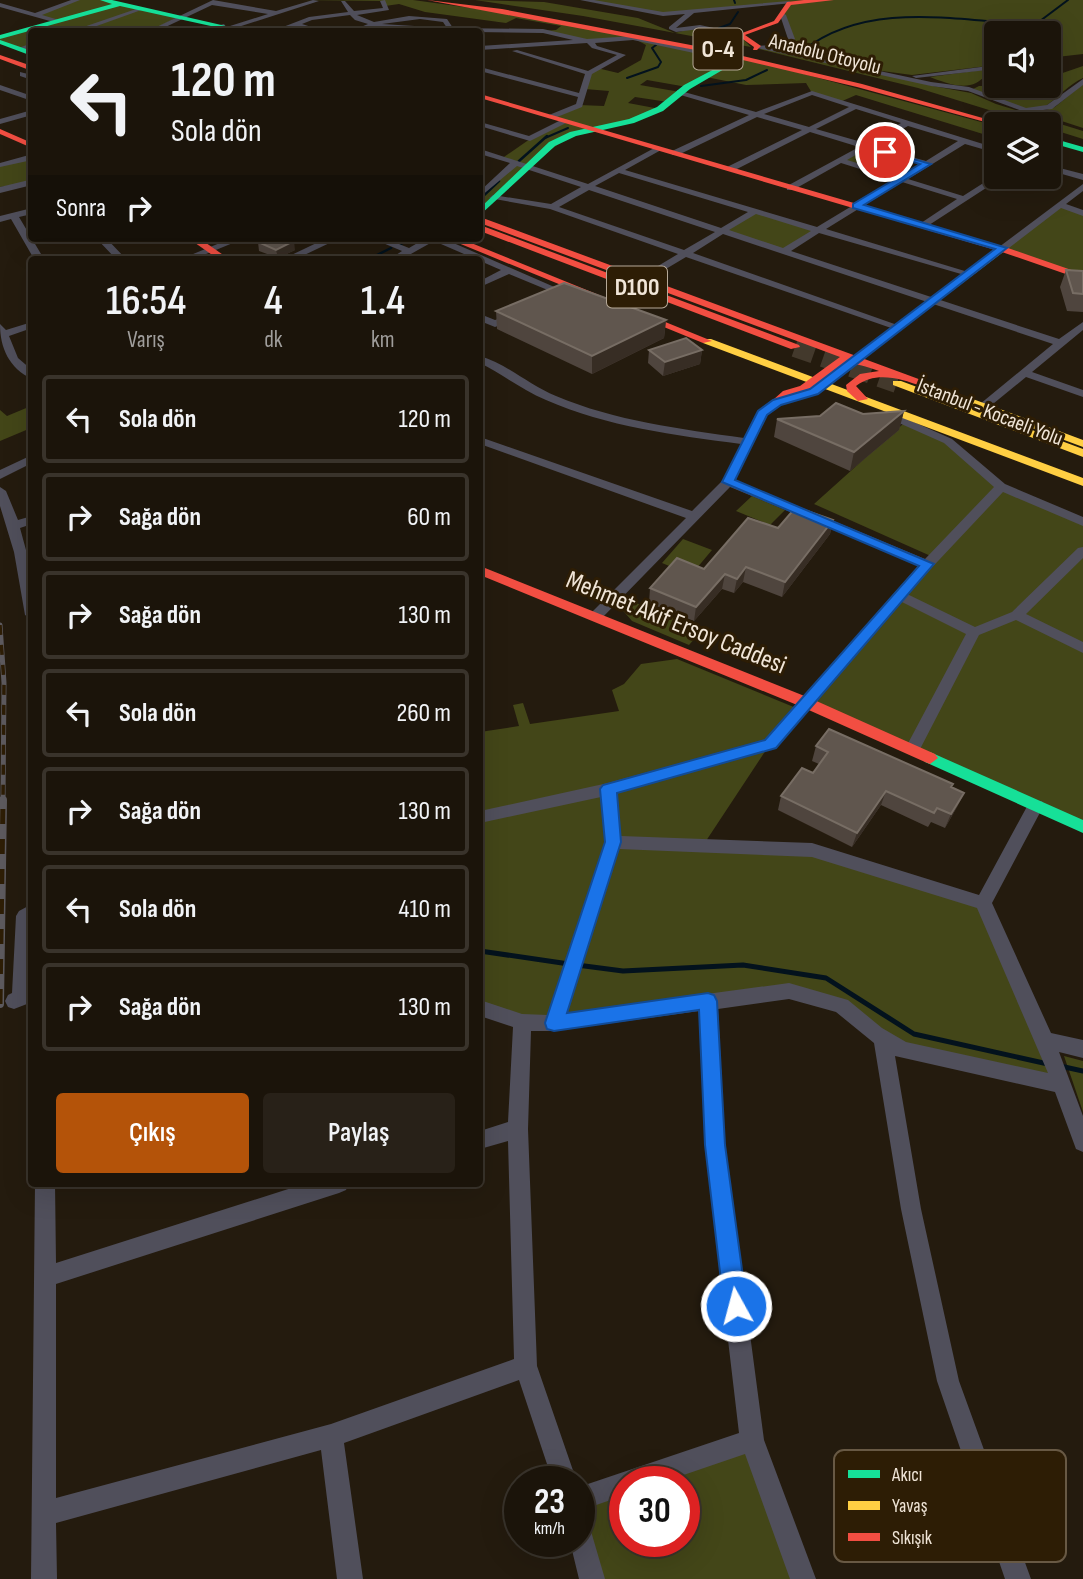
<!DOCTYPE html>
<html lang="tr">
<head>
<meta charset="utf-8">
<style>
	body { margin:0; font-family:"Sofia Sans Condensed",sans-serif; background:#282118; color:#f1f3f6; height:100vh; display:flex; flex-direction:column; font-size:26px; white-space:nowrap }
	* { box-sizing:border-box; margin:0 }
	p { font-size:23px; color:#a09e9c }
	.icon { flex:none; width:38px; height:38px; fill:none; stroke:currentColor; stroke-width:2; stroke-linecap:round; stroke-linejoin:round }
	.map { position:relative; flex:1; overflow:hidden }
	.sheet { position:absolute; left:28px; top:256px; width:455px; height:931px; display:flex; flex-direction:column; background:#1b140a; border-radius:7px; box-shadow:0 7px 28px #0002,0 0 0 2px #39332b }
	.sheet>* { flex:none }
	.guide { position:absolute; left:28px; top:28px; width:455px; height:214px; border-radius:7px; box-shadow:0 7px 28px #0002,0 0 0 2px #39332b; background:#1b140a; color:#f1f3f6; overflow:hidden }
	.buttons { position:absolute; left:984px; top:21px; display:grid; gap:14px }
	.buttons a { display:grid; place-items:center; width:77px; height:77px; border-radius:7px; background:#1b140a; box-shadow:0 7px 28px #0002,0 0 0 2px #39332b; font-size:35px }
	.speed { position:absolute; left:504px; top:1466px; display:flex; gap:14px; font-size:35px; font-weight:700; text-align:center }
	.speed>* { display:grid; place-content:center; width:91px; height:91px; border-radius:50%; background:#1b140a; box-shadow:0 7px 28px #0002,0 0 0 2px #39332b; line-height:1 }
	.speed small { font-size:18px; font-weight:400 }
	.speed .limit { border:10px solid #d22; background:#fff; color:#111 }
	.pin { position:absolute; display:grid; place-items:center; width:60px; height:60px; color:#fff; margin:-30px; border:4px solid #fff; border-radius:50%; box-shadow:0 2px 7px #0007 }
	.me { position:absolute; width:77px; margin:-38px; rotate:353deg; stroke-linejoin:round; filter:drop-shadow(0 0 5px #0008) }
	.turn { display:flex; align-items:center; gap:24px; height:147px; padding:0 28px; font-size:32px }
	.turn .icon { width:91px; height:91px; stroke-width:2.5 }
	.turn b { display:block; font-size:49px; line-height:60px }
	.then { display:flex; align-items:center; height:66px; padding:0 28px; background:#0003; gap:14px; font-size:26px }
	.eta { display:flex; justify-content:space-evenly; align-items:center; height:119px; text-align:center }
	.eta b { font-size:42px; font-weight:600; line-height:49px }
	.action { display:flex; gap:14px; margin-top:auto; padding:14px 28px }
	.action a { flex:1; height:80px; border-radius:7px; background:#b45309; color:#fff; font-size:28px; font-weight:600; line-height:80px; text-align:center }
	.action a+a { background:#282118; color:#f1f3f6 }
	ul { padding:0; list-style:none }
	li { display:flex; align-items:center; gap:21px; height:88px; margin:0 14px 10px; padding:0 14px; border:4px solid #39332b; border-radius:7px }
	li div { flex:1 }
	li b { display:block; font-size:26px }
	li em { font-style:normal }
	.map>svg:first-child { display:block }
	.green { fill:#434618 }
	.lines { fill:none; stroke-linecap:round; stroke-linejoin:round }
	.stream-far2 { stroke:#03121d; stroke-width:2 }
	.stream-far1 { stroke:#03121d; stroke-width:2.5 }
	.stream { stroke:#03121d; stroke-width:5 }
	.highway-tunnel { stroke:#43392c; stroke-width:20; stroke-dasharray:20 10; stroke-linecap:butt }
	.street { fill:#504f5b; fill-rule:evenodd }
	.fast { fill:#16e098; fill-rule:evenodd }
	.slow { fill:#ffcf43; fill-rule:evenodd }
	.jam { fill:#f24e42; fill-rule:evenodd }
	.rail-far1-casing { stroke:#5c595d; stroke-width:5 }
	.rail-casing { stroke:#5c595d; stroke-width:8 }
	.rail-far1 { stroke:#2d1d05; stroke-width:3.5; stroke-dasharray:10; stroke-linecap:butt }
	.rail { stroke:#2d1d05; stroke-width:5; stroke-dasharray:15; stroke-linecap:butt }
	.wall { fill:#4f453e }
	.shaded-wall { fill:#372d24 }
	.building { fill:#60564e; stroke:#776d64; stroke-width:2 }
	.route { fill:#1a73e8; stroke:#114b97; stroke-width:2 }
	.labels { text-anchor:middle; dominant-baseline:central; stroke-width:6; stroke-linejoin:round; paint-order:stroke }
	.far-street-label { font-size:21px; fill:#f0e5d7; stroke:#2d1d05 }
	.shield { fill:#2d1d05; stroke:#b6a998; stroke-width:2 }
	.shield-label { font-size:24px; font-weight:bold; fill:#f0e5d7 }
	.street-label { font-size:26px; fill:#f0e5d7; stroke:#2d1d05 }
	.key { fill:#2d1d05; stroke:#685944; stroke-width:2 }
	.key-label { font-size:19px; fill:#f0e5d7 }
</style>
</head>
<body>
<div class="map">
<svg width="1083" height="1579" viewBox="0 0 1083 1579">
	<rect width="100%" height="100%" fill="#241b0e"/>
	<path class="green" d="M77 0H103L178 17 152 30 126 27 115 32H32L31 54 0 42V37L55 21 35 15Z
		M299 0H413L493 11 741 57 996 126V138L856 95 840 102 812 93 806 83 746 85 706 77 687 87 647 80 640 85 680 92 668 102 635 97 628 103 660 109 631 121 573 134 526 167 480 212V195L514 163 501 159 530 139 565 122 552 117 579 105 604 106 609 91 585 89 589 73 597 68 618 73 641 60 646 45 633 38 591 42 543 31 556 30 561 26 516 18 506 23 425 12 399 4 385 6 382 1Z
		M475 0 544 2 638 18 675 33 694 28 705 29 742 38 751 47 583 16Z
		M583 0H1083V54L1048 58V33H996V65L912 75 867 69 933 86 971 93 996 104 1083 131V139L1048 128V124H1034L918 88 759 49 791 41 783 15 788 3 663 14Z
		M1083 66V78C1068 85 1060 96 1047 105 1028 119 992 96 973 89L979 86H1048V78Z
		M996 68V72C987 73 983 79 976 83 963 90 943 82 930 77Z
		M1083 84V128L1037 113 1055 107Z
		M866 148 913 163 893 175 845 160Z
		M31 157V182L0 187V165Z
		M1059 205 1083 213V277L1002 249Z
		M755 211 818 230 784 251 722 230Z
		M31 406V428L0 441V410L7 416Z
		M903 424 948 441 1001 487 1083 522V827L807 703 933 557 814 504Z
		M752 496 785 510 770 525 736 511Z
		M683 539 712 550 691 575 662 563Z
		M626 599 703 629 689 645 632 621 619 606Z
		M677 659 801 710 770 744 704 844 812 850 983 903 1063 1085 902 1050 841 1006 789 991 522 1022 480 1008V732L519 726 513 705 523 703 530 724 619 711 612 690 624 684 641 664Z
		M1064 1056 1083 1061V1112Z
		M752 1440 803 1579H592L579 1530V1499L625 1483V1542H684V1482H628Z"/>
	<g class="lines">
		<path class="stream-far2" d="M734 0 735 3
			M719 28 730 24 738 12
			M694 34 710 30
			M804 50C865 2 950 19 1022 24L1040 21 1068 0
			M627 78 658 67 661 62 652 48 656 45
			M701 86 746 80 767 70
			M545 138 568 128"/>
		<path class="stream-far1" d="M519 161 547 136
			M480 199 499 181
			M401 244 413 238
			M369 259 391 248"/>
		<path class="stream" d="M480 951 569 964
			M577 965 623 971 743 965 826 978 914 1034 1048 1064
			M1060 1066 1083 1071"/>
		<path class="highway-tunnel" d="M795 347 897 383"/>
		<path class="street" d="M71 0H80L42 15 59 20 57 23 0 7V3L35 13Z
			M213 0 276 11 313 0 319 1 232 29 230 26 268 14 212 5 155 32H146Z
			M385 0 389 10 357 15 374 22 409 16 447 19 453 28 543 29 587 39 633 36 740 60 736 62 633 40 595 43 597 46 626 55 592 74 582 107 552 119 549 115 576 104 578 97 480 71V67L579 93 585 74 512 51 517 50 588 71 617 55 592 48 587 43 480 50V46L573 40 543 33 407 31 375 26 359 32H349L368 24 355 20 350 15 312 20 302 24 327 32C316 32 308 28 298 27 290 26 280 32 270 32L309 17 348 12 341 1H345L354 11 383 8 380 1ZM420 19 443 22 447 28 382 24Z
			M580 0H594L663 12 789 1 792 3 694 13 676 28 700 25 742 34 740 37 700 29 676 32 669 29V27L685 14 663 16Z
			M139 8 144 9 80 32H69Z
			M783 13 786 15 795 39 789 45 772 48 931 82 969 87 1026 108 1047 105 1083 79V85L1052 109 1025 112 968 91 931 86 757 48V46C765 45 781 46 788 39L780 15Z
			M224 24 226 27 194 32 195 31Z
			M32 43V47L19 51 16 49Z
			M996 65V69L916 78 912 76Z
			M20 72 32 75V80L20 76Z
			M0 85 32 96V101L0 90Z
			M677 90 756 112 812 91 996 148V153L965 144 908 179 963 196 996 175 1003 177 926 227 918 225 957 199 902 182 826 229 968 272V276L819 233 791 251 1059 339 1083 322V330L1032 372 1083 390V397L1026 377 988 408H980V404L1053 344 723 234 693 253 903 327 894 329 686 257 644 282H638V278L678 254 550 209 489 198 493 195 551 204 581 187 517 166 480 197V191L510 163 480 154V149L588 184 658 146 661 150 625 170 817 227 895 180 841 163 793 190H787V186L859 147 810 132 733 171H727V167L802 130 757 117 678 155H672V151L749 115 677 94ZM812 95 849 107 809 127 764 114ZM856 109 901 123 865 143 816 129ZM908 126 958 141 926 161 872 146ZM866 149 920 164 901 176 847 160ZM619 173 748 212 721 228 595 186ZM589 190 715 232 684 250 559 207ZM756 214 811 231 783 248 729 230Z
			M32 110V115L0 124V119Z
			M563 119 570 121 530 141 480 126V122L529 136Z
			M29 155H32V160L0 167V163Z
			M1048 165 1083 174V180L1048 170Z
			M29 180H32V185L0 193V187Z
			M1083 184V191L1066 204 1083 210V216L1061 208 1005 251H999V247Z
			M32 208V214L19 217 44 259H34L11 219 0 222V216Z
			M96 238H106L126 259H116Z
			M232 238H245L194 259H181Z
			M327 238H340L296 259H283Z
			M371 238H384L409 248 426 238H442L575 296 567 298 509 274 480 287V281L501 270 434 241 402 259H390L402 251Z
			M514 313 518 314V318L495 327 480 321V314L495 320Z
			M32 322V328L9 336 18 358 32 370V379C9 368 0 348 0 324L6 330Z
			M480 356C507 364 529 385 556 396 615 421 681 429 744 438 752 423 761 398 781 400V404L767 416 735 480 925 559 994 487 944 443 890 419V415H898L952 439 1005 484 1083 517V526L1003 492 907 594 975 627 1012 612 1078 548 1083 547V558L1026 614 1083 642V653L1016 620 979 635 918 753H908L905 749 966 634 900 601 775 748 616 793 621 836 812 843 979 895 1030 801H1042L1044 805 992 903 1051 1033 1083 1040V1058L1059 1052 1083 1116V1152L1076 1149 1055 1092 895 1056 921 1209 959 1381 1031 1579H1005L937 1381 901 1209 874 1043 836 1012 789 999 718 1009 725 1145 764 1440 816 1579H790L745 1454 663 1482H625V1495L579 1511V1487L739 1433 705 1145 699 1011 554 1031H531L528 1129 537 1366 577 1482H553L519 1380 344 1443 363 1579H337L321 1450 56 1523 57 1579H31L35 1183H55L56 1263 307 1183H349L346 1190 339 1193 56 1284V1498L331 1424 514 1359 508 1141 480 1149V1131L508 1122 513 1027 480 1016V1000L522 1014 548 1015 605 842 601 797 480 823V811L608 783 765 740 919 565 730 487 601 619H591L589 616 591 613 686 518 480 444V437L692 511 723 480 741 444C675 435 607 427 546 400 522 390 502 374 480 363ZM619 849 812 857 977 908 1048 1073 906 1042 882 1028 848 1000 789 983 566 1013Z
			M32 455V463L0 479V470Z
			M0 487 6 491 18 520 32 516V524L20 528 32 572V619L25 615 14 552 0 506Z
			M32 904 30 998 27 1004 14 1009 8 1007 5 1001 8 995 12 993 16 916 19 911Z
			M579 1518 588 1521 605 1579H579L570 1542H579Z"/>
		<path class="fast" d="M100 0H112L252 32H238L120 6 0 39V35L112 4Z
			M0 40 32 51V56L0 44Z
			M741 55 743 58 690 89 663 111 634 123 576 136 555 146 480 215V208L549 142 570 132 629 119 657 107 684 85Z
			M1048 137 1083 147V152L1048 142Z
			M930 752 1083 820V833L925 762 922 758 925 754Z"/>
		<path class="slow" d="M999 247 1007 249 860 361H852V357Z
			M703 339H711L1083 478V486L703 343Z
			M893 381H901L1083 449V457L893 385Z
			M954 395H962L1083 440V447L954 399Z"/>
		<path class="jam" d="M427 0 502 9 717 50 862 84 1004 124 996 125 857 87 717 54Z
			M804 0H834L791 5 778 23 745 35 761 46 757 50H753L754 47 737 35 774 21 787 2Z
			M0 55 32 66V71L0 59Z
			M480 94 1005 247 1083 274V280L999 251 480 98Z
			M0 129 32 143V148L0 134Z
			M480 217 962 395 964 397 958 400C928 392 886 363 856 386L868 399 858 401 847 391 846 385 860 374 879 371C835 355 844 367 810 389 800 395 790 396 781 404H773V400L783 391 800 386 840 357 480 223Z
			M480 225 799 345 800 347 791 349 480 231Z
			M188 238H199L229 259H218Z
			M446 238H459L712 341 703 343Z
			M480 566 812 699 935 754 938 758 930 764 925 762 802 707 480 575Z"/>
		<defs>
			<path id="rail-far1" d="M0 625 4 683 3 802"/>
			<path id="rail" d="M0 1004 3 800"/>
		</defs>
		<use href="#rail-far1" class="rail-far1-casing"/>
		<use href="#rail" class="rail-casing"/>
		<use href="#rail-far1" class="rail-far1"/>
		<use href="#rail" class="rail"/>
	</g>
	<path class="wall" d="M258 242 295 250 278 258 259 251Z
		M1066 270 1083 271V312L1067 311 1060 287Z
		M496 311 666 320 664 338 592 374 497 329Z
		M649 350H702L700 364 663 376 648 363Z
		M904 411 899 430 850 471 774 437 777 419Z
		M833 520 830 534 782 597 743 582 734 593 722 589 694 621 649 603 650 588Z
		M816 746 952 788 964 793 957 807 945 828 931 822 928 827 881 805 852 847 778 810 781 796 813 773 819 764 812 761Z"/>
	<path class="shaded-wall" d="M294 241 295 250 278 258 276 250Z
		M666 320 664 338 592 374V356Z
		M702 350 700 364 663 376 665 362Z
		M904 411 899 430 850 471 854 452Z
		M833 520 830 534 782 597 785 582Z
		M746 567 743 582 734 593 737 579Z
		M725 574 722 589 694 621 696 607Z
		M886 791 881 805 852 847 857 833Z
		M964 793 957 807 945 828 951 814Z"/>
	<path class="building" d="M266 238H286L294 241 276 250 258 242Z
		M1066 270 1083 271V294L1073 293Z
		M564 283 666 320 592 356 496 311Z
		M686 338 702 350 665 362 649 350Z
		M836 403 863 414 904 411 854 452 777 419 820 416Z
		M796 507 833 520 785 582 746 567 737 579 725 574 696 607 650 588 677 558 704 569 748 518 778 528Z
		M829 729 953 784 951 787 964 793 951 814 937 808 934 813 886 791 857 833 781 796 802 768 813 773 828 752 816 746Z"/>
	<path class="route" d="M882 150 931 164 864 205 1007 248 818 394 781 405 767 415 735 480 934 564 776 748 617 793 621 842 567 1013 708 993 714 995 717 1001 725 1145 747 1306 743 1314 736 1317 728 1314 724 1306 705 1145 699 1010 554 1031 547 1029 545 1023 605 842 600 789 603 785 765 740 919 566 722 482 758 411 773 400 810 389 995 249 853 208V204L920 164 882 153Z"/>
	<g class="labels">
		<g class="far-street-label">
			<text transform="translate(825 54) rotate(14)">Anadolu Otoyolu</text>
			<text transform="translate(990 412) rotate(21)">İstanbul - Kocaeli Yolu</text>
		</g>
		<g class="shield">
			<rect x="693.5" y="28.5" width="49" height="41" rx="5"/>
			<rect x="607" y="266.5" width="60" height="41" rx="5"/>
		</g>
		<g class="shield-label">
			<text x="718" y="49">O-4</text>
			<text x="637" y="287">D100</text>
		</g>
		<g class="street-label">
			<text transform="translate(676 623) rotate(22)">Mehmet Akif Ersoy Caddesi</text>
		</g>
	</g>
	<rect x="834" y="1450" width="232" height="112" rx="10" class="key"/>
	<rect x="848" y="1470" width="32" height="8" fill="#16e098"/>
	<rect x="848" y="1501" width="32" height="9" fill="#ffcf43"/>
	<rect x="848" y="1533" width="32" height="8" fill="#f24e42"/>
	<g class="key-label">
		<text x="892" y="1481">Akıcı</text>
		<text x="892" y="1512">Yavaş</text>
		<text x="892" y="1544">Sıkışık</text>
	</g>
</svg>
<div class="buttons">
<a><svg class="icon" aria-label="sound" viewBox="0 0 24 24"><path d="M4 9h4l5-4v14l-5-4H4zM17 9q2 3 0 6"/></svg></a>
<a><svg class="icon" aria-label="layers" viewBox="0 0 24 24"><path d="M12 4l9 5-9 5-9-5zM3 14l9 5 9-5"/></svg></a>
</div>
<div class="speed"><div>23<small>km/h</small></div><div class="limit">30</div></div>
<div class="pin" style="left:885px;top:152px;background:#d93025"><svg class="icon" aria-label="arrive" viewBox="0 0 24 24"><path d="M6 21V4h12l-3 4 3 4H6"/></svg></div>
<svg class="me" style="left:736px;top:1306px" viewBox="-20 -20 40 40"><circle r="17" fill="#1a73e8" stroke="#fff" stroke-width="3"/><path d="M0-11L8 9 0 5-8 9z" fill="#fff"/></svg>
<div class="guide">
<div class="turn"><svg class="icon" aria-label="left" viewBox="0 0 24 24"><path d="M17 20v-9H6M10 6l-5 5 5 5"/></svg><div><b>120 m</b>Sola dön</div></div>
<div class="then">Sonra<svg class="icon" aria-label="right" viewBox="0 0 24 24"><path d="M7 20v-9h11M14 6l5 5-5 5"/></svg></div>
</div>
<section class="sheet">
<div class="eta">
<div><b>16:54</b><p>Varış</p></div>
<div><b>4</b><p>dk</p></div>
<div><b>1.4</b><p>km</p></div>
</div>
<ul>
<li><svg class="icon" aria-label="left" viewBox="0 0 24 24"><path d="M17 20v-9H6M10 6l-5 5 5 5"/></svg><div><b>Sola dön</b></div><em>120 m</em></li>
<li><svg class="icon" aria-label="right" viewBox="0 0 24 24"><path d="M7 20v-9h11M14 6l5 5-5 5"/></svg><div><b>Sağa dön</b></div><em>60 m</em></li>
<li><svg class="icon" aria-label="right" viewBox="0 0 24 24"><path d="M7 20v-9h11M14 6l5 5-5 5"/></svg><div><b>Sağa dön</b></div><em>130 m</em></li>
<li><svg class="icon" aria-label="left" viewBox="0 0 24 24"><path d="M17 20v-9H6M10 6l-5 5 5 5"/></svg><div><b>Sola dön</b></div><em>260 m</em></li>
<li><svg class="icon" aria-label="right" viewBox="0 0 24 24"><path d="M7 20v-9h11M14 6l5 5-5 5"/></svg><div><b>Sağa dön</b></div><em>130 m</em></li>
<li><svg class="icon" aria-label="left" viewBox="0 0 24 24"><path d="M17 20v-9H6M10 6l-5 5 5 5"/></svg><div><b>Sola dön</b></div><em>410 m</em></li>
<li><svg class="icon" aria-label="right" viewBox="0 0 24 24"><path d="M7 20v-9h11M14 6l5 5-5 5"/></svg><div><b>Sağa dön</b></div><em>130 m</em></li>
</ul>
<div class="action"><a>Çıkış</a><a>Paylaş</a></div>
</section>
</div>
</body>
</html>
